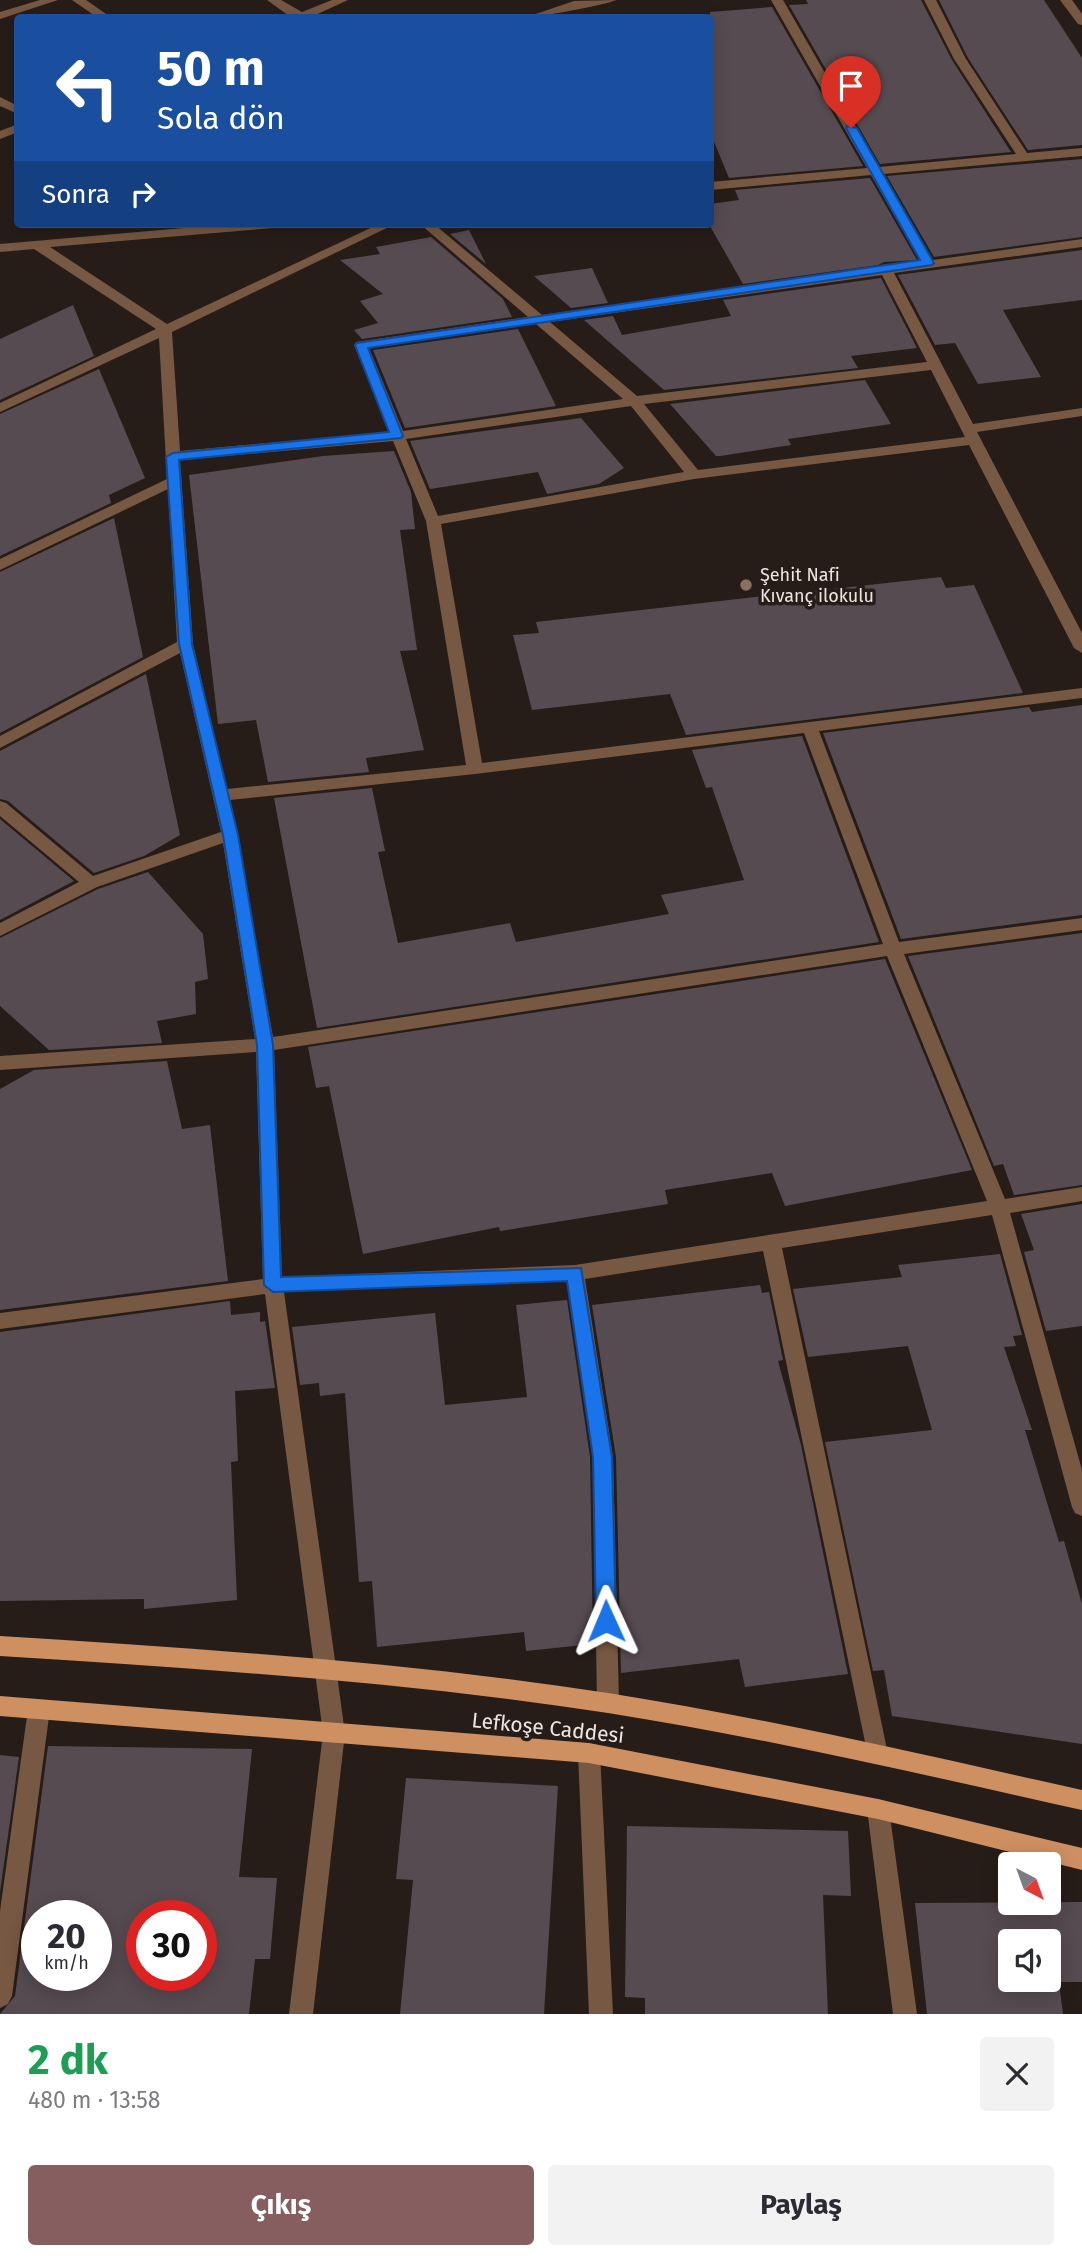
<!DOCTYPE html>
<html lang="tr">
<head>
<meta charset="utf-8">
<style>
	body { margin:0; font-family:"Fira Sans",sans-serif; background:#f2f2f3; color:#2b2b33; height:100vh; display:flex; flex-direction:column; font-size:26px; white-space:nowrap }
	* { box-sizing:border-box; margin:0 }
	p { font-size:23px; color:#7c7c81 }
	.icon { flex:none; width:38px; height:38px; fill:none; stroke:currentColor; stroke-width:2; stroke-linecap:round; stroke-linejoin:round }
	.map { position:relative; height:2014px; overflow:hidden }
	.side { display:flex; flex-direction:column; background:#fff; flex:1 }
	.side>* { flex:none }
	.hud { position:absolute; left:14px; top:14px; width:700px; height:214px; border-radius:7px; box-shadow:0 4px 18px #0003; background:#1a4fa0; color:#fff; overflow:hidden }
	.needle { width:46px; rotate:139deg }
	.controls { position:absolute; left:998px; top:1852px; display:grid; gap:14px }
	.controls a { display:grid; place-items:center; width:63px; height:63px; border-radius:7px; background:#fff; box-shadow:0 4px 18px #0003; font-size:35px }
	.speed { position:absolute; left:21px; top:1900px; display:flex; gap:14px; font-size:35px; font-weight:700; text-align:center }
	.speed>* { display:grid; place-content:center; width:91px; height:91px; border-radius:50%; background:#fff; box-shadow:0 4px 18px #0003; line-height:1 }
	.speed small { font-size:18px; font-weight:400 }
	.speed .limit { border:10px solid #d22; background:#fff; color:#111 }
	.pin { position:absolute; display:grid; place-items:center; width:60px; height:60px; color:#fff; margin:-72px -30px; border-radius:50% 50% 50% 0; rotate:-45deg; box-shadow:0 0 7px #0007 }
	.pin .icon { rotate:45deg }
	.me { position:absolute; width:77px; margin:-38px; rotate:359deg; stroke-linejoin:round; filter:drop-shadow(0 0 5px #0008) }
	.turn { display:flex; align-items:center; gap:24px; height:147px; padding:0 28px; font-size:32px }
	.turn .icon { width:91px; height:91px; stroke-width:2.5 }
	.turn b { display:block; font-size:49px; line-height:60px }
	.then { display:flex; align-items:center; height:66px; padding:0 28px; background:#0003; gap:14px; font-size:26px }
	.round { display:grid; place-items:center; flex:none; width:74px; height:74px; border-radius:7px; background:#f2f2f3 }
	.overview { display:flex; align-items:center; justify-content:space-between; height:119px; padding:0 28px }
	h1 { font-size:42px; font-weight:700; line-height:52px; color:#1e9e55 }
	.button { display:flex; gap:14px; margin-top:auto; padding:14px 28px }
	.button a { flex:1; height:80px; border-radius:7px; background:#865e60; color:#fff; font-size:28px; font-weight:700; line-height:80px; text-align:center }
	.button a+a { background:#f2f2f3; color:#2b2b33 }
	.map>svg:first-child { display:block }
	.building { fill:#564b51; fill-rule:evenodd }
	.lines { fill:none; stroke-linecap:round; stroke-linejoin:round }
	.minor { fill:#775842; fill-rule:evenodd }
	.major { fill:#cf9061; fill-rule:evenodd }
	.route { fill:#1a73e8; stroke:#114b97; stroke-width:2 }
	.education-dot { fill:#8d6e63; stroke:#271d18; stroke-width:2.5 }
	.labels { text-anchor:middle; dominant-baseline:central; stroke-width:7; stroke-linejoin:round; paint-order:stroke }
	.poi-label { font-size:18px; fill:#ece5e1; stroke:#271d18; text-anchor:start }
	.near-street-label { font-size:21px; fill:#ece5e1; stroke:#271d18 }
</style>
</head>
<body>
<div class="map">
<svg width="1082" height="2014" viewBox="0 0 1082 2014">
	<rect width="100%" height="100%" fill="#271d18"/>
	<path class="building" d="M806 0H921L952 60 1011 152 880 164 789 5 808 4Z
		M939 0H1044L1082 58V145L1028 150 968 58Z
		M772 7 863 166 729 178 710 132V12Z
		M1082 159V237L934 257 887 176Z
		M870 178 917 260 884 262 878 265 743 284 710 226V204L739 200 735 190Z
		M469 230 486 264 450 234Z
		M431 237 503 299 512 317 362 339 354 330 378 323 360 301 383 294 340 260 380 254 376 247Z
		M1082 250V300L1003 310 1041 377 978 384 955 343 935 345 898 275Z
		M592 268 608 303 571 308 534 276Z
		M881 278 917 348 851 356 858 368 664 390 584 320 613 316 622 335 731 316 723 300Z
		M73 305 94 356 0 400V339Z
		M518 329 556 406 405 428 373 350Z
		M99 369 145 478 109 495 111 503 0 556V414Z
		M865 380 891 424 788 439 791 445 720 456H716L670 404Z
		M581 418 624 468 599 484 547 494 538 472 430 489 410 441Z
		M394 451 411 492 415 529 400 530 417 650 400 651 424 750 366 758 369 772 268 782 256 720 218 724 189 475 323 456Z
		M114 518 143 657 0 733V572Z
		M941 577 946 588 974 585 1023 693 686 735 670 694 532 710 513 635 539 633 536 622 791 593 798 599 805 592Z
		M146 674 180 835 144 856 94 873 8 801 0 799V751Z
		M1082 705V915L901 939 823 733 1029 707 1032 712Z
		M802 736 879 942 317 1028 274 798 372 788 385 851 378 852 398 943 510 923 516 942 669 914 661 895 744 880 712 787 706 788 692 750Z
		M0 819 74 881 0 920Z
		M148 872 203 934 208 979 195 982 196 1014 157 1021 162 1043 49 1050 0 1006V938L98 889Z
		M1082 933V1185L1014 1195 1003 1164 994 1166 908 956Z
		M885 959 972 1170 785 1206 772 1173 665 1190 668 1204 500 1231 499 1227 363 1254 329 1086 316 1088 308 1047Z
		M167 1061 182 1129 210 1125 228 1281 0 1310V1089L34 1070Z
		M1082 1204V1326L1046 1331 1024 1252 1034 1250 1021 1214Z
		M1000 1254 1022 1335 1013 1336 1016 1346 1004 1347 1032 1430H1025L1059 1542 1064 1541 1082 1604V1744L892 1716 884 1670 873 1671 825 1442 932 1430 908 1346 808 1357 793 1289 902 1277 898 1265Z
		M760 1285 762 1293 769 1292 783 1360 778 1361 801 1445 848 1674 745 1687 739 1659 621 1673 616 1457 592 1305Z
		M567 1300 590 1457 593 1644 526 1651 524 1632 377 1647 372 1581 359 1582 345 1393 320 1396 319 1383 300 1385 292 1327 435 1313 445 1405 527 1397 516 1305Z
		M230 1301 231 1315 260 1312V1322L265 1321 275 1388 235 1391 238 1461 231 1462 237 1600 144 1609V1599L0 1601V1332Z
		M48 1746 252 1749 239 1877 277 1878 270 1959H255L249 2014H0L15 1996ZM37 1916H96V1976H37ZM142 1916H201V1976H142Z
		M0 1755 19 1757 0 1892Z
		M406 1778 558 1786 544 2014H400L413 1880 396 1879Z
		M627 1826 848 1831 851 1896 823 1895 828 2014H645V1998L625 1997Z
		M1082 1902V1982H1059L1063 2014H927L915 1903ZM1010 1941H1048V1979H1010Z"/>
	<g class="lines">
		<path class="minor" d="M40 0H58L0 19V12Z
			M72 0H86L112 18H98Z
			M267 0H281L302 12 332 0H348L309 18H292Z
			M616 0C610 4 535 18 524 18L574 1Z
			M771 0H783L879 167 1016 154 954 59 924 0H936L966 59 1027 153 1082 148V156L883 174 933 260 1082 239V247L894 273 973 424 1082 408V416L977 432 1082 633V653L1074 648 969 445 694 479 441 524 482 763 1082 688V698L819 731 899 942 1082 918V930L904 954 1005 1199 1082 1187V1201L1010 1213 1082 1470V1516L1075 1513 1072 1507 992 1215 782 1248 888 1754 885 1761 877 1764 869 1761 763 1251 585 1279 613 1457 619 1703 616 1710 608 1713 600 1710 597 1703 593 1457 567 1281 284 1292 345 1733 313 2014H289L323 1733 265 1294 0 1329V1313L263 1279 256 1052 0 1070V1056L255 1039 223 843 97 887 0 936V923L79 882 0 816V801L6 803 93 876 221 832 180 653 0 748V736L177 642 168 489 0 570V559L167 479 159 338 0 412V403L156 329 34 249 0 252V244L230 224H279L273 228 50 247 167 324 379 224H395L172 332 180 451 390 432 354 345 356 342 528 317 420 224H434L542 315 879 268 885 264 890 266 921 262 871 175 710 190V182L867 168ZM882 275 927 362 637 396 550 322ZM536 324 623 399 403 431 369 348ZM931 370 965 437 698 470 644 404ZM631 406 684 472 438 516 406 439ZM393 441 426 521 466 765 227 789 193 644 180 460ZM804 733 883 944 273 1037 230 800 475 774ZM887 956 987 1201 575 1265 282 1277 274 1050Z
			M1060 0H1072L1082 14V25L1078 24Z
			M0 97 18 106V114L0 106Z
			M18 124V132L0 139V131Z
			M39 1699 47 1702 50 1709 12 1996 8 2004 0 2008V1911L28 1709 31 1702Z
			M589 1743 597 1746 600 1753 613 2014H589L578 1753 581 1746Z
			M878 1799 886 1802 889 1809 917 2014H893L867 1809 870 1802Z"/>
		<path class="major" d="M0 1636C203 1649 406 1662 608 1693 767 1718 925 1755 1082 1790V1810C925 1775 767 1738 608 1713 407 1682 203 1669 0 1656Z
			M0 1696 589 1743 878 1799 1082 1848V1870L878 1819 589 1763 0 1716Z"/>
	</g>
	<path class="route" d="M847 126 857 128 934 263 932 265 368 348 403 436 401 438 179 460 192 644 238 835 273 1045 281 1277 581 1268 612 1457 616 1621 613 1627 606 1630 599 1627 596 1621 593 1457 567 1281 273 1292 264 1285 257 1045 223 835 179 644 166 457 173 453 389 432 355 345 357 343 920 260 846 128Z"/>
	<circle class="education-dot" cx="746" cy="585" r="7"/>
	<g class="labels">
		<g class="poi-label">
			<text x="760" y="575">Şehit Nafi<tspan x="760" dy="21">Kıvanç ilokulu</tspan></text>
		</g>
		<g class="near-street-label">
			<text transform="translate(548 1728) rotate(6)">Lefkoşe Caddesi</text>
		</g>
	</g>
</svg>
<div class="controls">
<a><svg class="needle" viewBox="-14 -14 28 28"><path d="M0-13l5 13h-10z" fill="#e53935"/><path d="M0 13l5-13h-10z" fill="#7c7c81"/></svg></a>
<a><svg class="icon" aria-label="sound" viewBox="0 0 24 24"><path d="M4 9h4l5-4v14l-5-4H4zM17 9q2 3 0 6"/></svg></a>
</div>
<div class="speed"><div>20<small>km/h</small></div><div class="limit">30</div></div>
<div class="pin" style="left:851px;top:128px;background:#d93025"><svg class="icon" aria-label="arrive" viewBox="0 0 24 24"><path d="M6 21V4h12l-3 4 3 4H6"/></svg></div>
<svg class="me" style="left:606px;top:1621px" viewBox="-20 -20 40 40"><path d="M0-17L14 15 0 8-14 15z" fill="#1a73e8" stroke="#fff" stroke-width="4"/></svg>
<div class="hud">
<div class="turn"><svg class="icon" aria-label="left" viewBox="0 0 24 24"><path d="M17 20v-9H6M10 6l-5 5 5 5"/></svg><div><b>50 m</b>Sola dön</div></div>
<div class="then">Sonra<svg class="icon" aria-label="right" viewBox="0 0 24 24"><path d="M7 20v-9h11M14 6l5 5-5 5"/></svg></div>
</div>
</div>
<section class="side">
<div class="overview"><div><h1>2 dk</h1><p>480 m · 13:58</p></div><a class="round"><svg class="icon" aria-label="close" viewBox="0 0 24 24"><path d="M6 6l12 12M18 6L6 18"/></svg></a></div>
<div class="button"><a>Çıkış</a><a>Paylaş</a></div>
</section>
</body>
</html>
